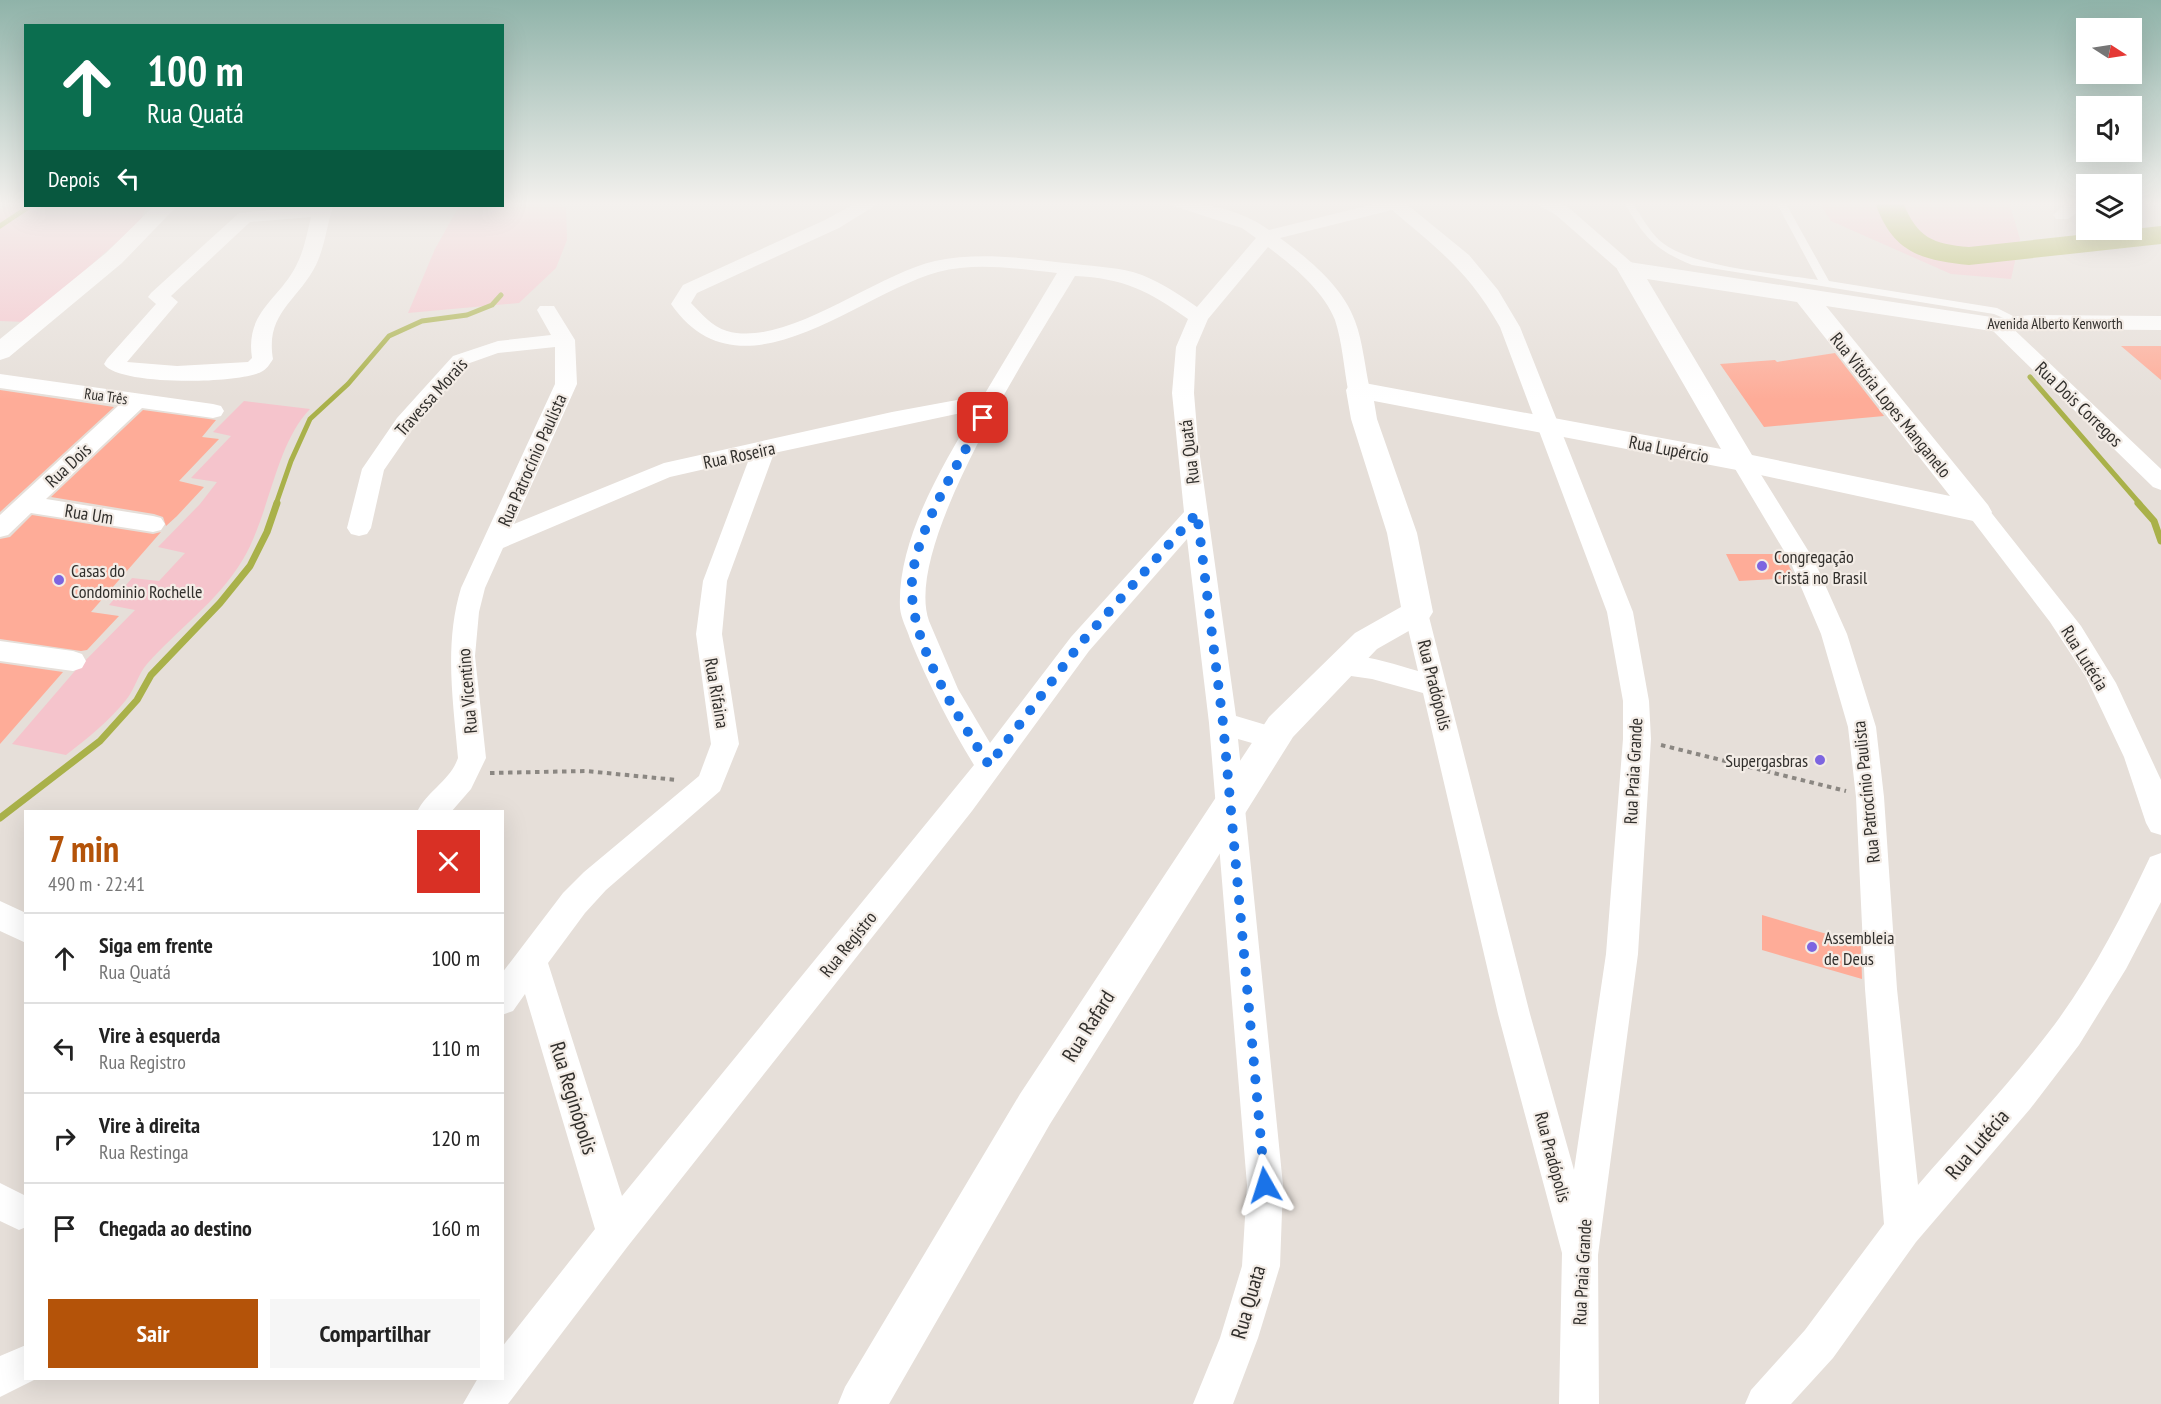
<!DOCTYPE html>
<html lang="pt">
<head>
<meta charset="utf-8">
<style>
	body { margin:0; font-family:"PT Sans Narrow",sans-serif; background:#f6f6f6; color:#222; height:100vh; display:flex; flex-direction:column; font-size:22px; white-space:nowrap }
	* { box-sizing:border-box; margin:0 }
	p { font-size:20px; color:#767676 }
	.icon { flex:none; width:33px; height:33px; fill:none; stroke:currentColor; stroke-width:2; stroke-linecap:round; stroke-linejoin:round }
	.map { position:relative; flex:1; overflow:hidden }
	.sheet { position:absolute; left:24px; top:810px; width:480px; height:570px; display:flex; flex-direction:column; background:#fff; border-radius:0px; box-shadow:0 6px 24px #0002 }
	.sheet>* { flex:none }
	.top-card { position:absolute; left:24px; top:24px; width:480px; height:183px; border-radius:0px; box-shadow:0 6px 24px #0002; background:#0b6e4f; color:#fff; overflow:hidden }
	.needle { width:39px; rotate:102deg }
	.buttons { position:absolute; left:2076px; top:18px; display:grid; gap:12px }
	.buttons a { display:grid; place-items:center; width:66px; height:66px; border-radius:0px; background:#fff; box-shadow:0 6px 24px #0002; font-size:30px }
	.pin { position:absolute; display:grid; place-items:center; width:51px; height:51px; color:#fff; margin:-26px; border-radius:12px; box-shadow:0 3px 9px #0006 }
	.me { position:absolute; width:66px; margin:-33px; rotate:354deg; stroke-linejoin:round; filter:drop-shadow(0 0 4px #0008) }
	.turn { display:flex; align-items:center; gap:21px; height:126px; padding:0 24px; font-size:27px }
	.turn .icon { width:78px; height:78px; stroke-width:2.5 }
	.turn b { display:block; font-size:42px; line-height:51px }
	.then { display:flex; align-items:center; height:57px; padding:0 24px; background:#0003; gap:12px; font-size:22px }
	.round { display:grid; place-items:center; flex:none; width:63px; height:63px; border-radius:0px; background:#f6f6f6 }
	.summary { display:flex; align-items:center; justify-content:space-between; height:102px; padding:0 24px }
	h1 { font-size:36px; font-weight:700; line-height:45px; color:#b45309 }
	.action { display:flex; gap:12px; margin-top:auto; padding:12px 24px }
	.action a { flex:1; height:69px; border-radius:0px; background:#b45309; color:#fff; font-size:24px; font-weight:700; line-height:69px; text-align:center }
	.action a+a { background:#f6f6f6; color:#222 }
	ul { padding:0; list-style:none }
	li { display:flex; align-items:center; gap:18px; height:90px; padding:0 24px; border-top:2px solid #e0e0e0 }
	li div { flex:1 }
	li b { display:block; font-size:22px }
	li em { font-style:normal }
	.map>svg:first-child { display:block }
	.green { fill:#f5c4cc }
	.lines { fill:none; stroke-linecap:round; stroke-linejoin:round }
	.stream-far1 { stroke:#a9b14a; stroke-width:5 }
	.stream { stroke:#a9b14a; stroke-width:7 }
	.river { fill:#a9b14a; fill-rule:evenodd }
	.building { fill:#feac98 }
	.path { stroke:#8b8782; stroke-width:4; stroke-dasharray:4.5 4.5; stroke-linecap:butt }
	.lane { fill:#fff; fill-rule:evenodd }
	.street { fill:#fff; fill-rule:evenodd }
	.secondary { fill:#fff; fill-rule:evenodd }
	.route { stroke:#1a73e8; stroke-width:10; stroke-dasharray:0 18 }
	.poi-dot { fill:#7d65e0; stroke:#f3ece6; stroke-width:2 }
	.labels { text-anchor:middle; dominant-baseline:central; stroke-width:4.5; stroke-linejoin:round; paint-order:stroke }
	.far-street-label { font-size:15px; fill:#312f2c; stroke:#f3ece6 }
	.street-label { font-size:18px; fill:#312f2c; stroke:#f3ece6 }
	.poi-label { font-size:18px; fill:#312f2c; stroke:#f3ece6; text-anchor:start }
	.near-street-label { font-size:21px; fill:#312f2c; stroke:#f3ece6 }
</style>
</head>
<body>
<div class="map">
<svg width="2161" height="1404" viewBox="0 0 2161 1404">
	<rect width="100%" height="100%" fill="#e6dfd9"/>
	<path class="green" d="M11 202H25L26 206H147L139 223 26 322 0 321V210Z
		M503 202H555L566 208 567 240 556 268 519 303 408 313 435 249 459 206H502Z
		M1819 202H2009L2020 239 2011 279 1951 274 1831 221Z
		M244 401 310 409C275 445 270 515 242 561 217 602 178 629 147 664 138 674 135 689 126 700 109 721 88 738 66 755L12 744 74 672 135 610 109 605 132 578 159 581 185 553 158 547 200 504 217 482 191 478 231 436 213 432Z"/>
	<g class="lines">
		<path class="stream-far1" d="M0 226 30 206
			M2030 377 2140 504
			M276 504 291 461 310 419 348 384 389 336 422 321 467 315 492 305 501 295"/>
		<path class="stream" d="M2138 503 2154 521 2161 541
			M0 818 100 741 137 700 151 675 220 603 250 566 267 532 277 503"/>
		<path class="river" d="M1875 202H1903C1917 238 1933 244 1969 247L2161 226V244L1969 265C1920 260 1892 252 1875 202Z"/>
	</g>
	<path class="building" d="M2121 346H2161V380Z
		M1835 353 1884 416 1764 427 1720 364 1775 360 1777 362Z
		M0 390 114 407 0 512Z
		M143 410 216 420 202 437 219 439 179 481 204 487 177 516 166 526 163 517 154 514 51 497Z
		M32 515 153 534 161 532 91 612 119 616 87 650 81 651 0 639V539L10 537Z
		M1726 554H1783L1795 578 1739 581Z
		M0 663 63 672 0 744Z
		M1762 915 1861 944 1862 979 1762 950Z"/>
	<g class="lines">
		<path class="path" d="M1661 745 1846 791
			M490 773 586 771 677 780"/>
		<path class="lane" d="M1624 202H1633C1640 215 1648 229 1659 240 1690 268 1776 273 1818 280L1776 202H1785L1829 281 1997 308 2027 323 2022 326 1994 314 1692 265C1655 250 1643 236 1624 202Z"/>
		<path class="street" d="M858 202H881L839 228 697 293 691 303C701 313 712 327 727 331 786 348 874 275 935 261 982 251 1028 259 1075 264 1098 267 1120 267 1142 275 1162 283 1180 295 1197 307L1256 238 1242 228 1173 206 1170 202C1204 202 1242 210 1269 230L1382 202H1404L1469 255 1498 290 1520 327 1633 612 1649 701 1651 739 1638 954 1598 1255 1599 1404H1559L1562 1253 1498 1014 1423 693 1372 679 1330 673 1326 666 1330 659C1357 650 1391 664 1418 671L1404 612 1408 605 1417 603 1426 605 1530 1014 1574 1170 1606 954 1623 739V701L1607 612 1500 327C1469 272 1439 250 1392 210L1280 238C1309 259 1343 287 1355 321 1363 342 1365 368 1370 390L1367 395H1351L1348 390C1344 368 1342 341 1335 320 1323 290 1293 266 1268 247L1208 319 1196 347 1194 393 1198 442 1236 716 1283 730 1287 738 1283 746 1273 749 1238 739 1283 1185 1280 1266 1258 1338 1233 1404H1193L1220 1338 1242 1266 1247 1185 1209 723 1187 539 1089 651 972 811 628 1246 508 1404H463L478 1378H502V1347L595 1229 525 994 513 1011 502 1015V973L563 893 584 872 699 776 711 744 696 634 703 581 749 459 670 477 503 548 485 588 479 612 475 656 486 758 471 789 451 812H417C427 791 450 781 458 758 453 700 444 644 461 588L555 384V347L498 353 467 364 413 428 384 470 371 528 367 534 359 536 351 534 347 528 362 469 397 418 453 356 498 341 551 335 537 310 540 306H554L575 340 577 384 514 524 664 463 892 412 984 395 1057 273C1019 269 976 262 938 272 857 294 741 405 671 304L683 285 825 220ZM1075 276C1123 278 1149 291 1188 319L1176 347 1172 393 1184 512 1071 637 990 743 958 689 929 621C902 545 1034 345 1075 276ZM975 410C942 468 897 539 900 608 901 619 907 629 910 639 928 683 949 724 974 765L622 1196 548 963 585 913 606 890 720 791 739 744 722 634 727 581 774 453Z
			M1533 202H1557L1568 207 1639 269 1629 275 1622 273 1556 215Z
			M2068 202H2086V206L2068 219H2056L2053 215Z
			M315 206H333C327 225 325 246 316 265 298 301 265 313 273 359 270 364 266 370 261 372 238 384 118 386 104 364L107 359 156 304 148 297 151 293 239 213ZM311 217C307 234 304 251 296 266 278 301 245 312 252 358L248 362 177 366 127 362 178 302 171 296 250 222Z
			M1998 319 2005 321 2161 469V490L2153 487 1991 329 1988 325 1991 321Z
			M0 374 213 404 221 406 224 411 221 416 213 418 142 408 46 499 153 516 161 518 165 524 161 530 153 532 31 513 8 535 0 537V515L119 405 0 388Z
			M1742 454 1750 457 1814 560 1847 634 1876 727 1884 797 1897 989 1918 1185C1964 1132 2013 1080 2055 1024 2093 972 2123 915 2150 857L2161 853V902L2126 969 2079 1045 2030 1109 1916 1242 1833 1358 1791 1404H1745L1751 1390 1805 1330 1884 1224 1865 989 1856 797 1848 727 1821 634 1790 561 1731 462 1734 457Z
			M1978 504 1986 506 2081 626 2116 683 2161 780V835L2151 832 2146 823 2124 757 2086 677 2050 622 1966 512 1970 506Z
			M0 641 73 651 82 654 86 661 82 668 73 671 0 661Z
			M0 901 26 913V943L0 931Z
			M0 1183 26 1196V1227L19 1230 0 1221Z
			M26 1345V1378H38L0 1397V1356Z"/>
		<path class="secondary" d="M154 206H177L122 263 9 357 0 360V339L106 253Z
			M1629 262 1998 318 2030 315 2161 316V330L2030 329 1998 332 1826 306 1988 505 1992 512 1988 519 1978 522 1742 471 1374 401 1377 419 1417 533 1433 612 1428 620 1377 649 1293 737 1050 1124 889 1404H838L845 1387 1020 1094 1269 717 1355 633 1401 607 1387 533 1351 419 1346 390 1350 384 1359 382 1721 449 1617 269 1621 264ZM1647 279 1797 302 1950 496 1752 455Z"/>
	</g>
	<linearGradient id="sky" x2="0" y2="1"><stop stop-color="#8fb3a9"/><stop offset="0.51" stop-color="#f4f1ee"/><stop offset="1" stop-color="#f4f1ee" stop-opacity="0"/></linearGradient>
	<rect width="2161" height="399" fill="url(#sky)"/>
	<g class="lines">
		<path class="route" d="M983 418C959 463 915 531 912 581 908 641 958 717 989 765L1080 644 1197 513 1223 723 1265 1185"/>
	</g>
	<g class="poi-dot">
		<circle cx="1762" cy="566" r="6"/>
		<circle cx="59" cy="580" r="6"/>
		<circle cx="1820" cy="760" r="6"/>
		<circle cx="1812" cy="947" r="6"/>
	</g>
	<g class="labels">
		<g class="far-street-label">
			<text x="2055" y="323">Avenida Alberto Kenworth</text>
			<text transform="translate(106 396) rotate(8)">Rua Três</text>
		</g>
		<g class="street-label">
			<text transform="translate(431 397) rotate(-48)">Travessa Morais</text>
			<text transform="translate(2079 404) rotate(44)">Rua Dois Corregos</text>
			<text transform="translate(1891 405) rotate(51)">Rua Vitória Lopes Manganelo</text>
			<text transform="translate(1669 449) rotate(11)">Rua Lupércio</text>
			<text transform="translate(1189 452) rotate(-97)">Rua Quatá</text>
			<text transform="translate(739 455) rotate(-12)">Rua Roseira</text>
			<text transform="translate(532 460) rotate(-66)">Rua Patrocínio Paulista</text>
			<text transform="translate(68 465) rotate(-43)">Rua Dois</text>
			<text transform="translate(89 514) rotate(9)">Rua Um</text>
			<text transform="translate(2085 658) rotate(58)">Rua Lutécia</text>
			<text transform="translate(1435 685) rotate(76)">Rua Pradópolis</text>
			<text transform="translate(467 691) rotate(-95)">Rua Vicentino</text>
			<text transform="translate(717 693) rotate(80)">Rua Rifaina</text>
			<text transform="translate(1633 771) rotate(-87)">Rua Praia Grande</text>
			<text transform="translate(1866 792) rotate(-96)">Rua Patrocínio Paulista</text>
			<text transform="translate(848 944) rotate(-51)">Rua Registro</text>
			<text transform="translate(1553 1157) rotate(75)">Rua Pradópolis</text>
			<text transform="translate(1582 1272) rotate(-87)">Rua Praia Grande</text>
		</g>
		<g class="poi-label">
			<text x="1774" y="556">Congregação<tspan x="1774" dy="21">Cristã no Brasil</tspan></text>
			<text x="71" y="570">Casas do<tspan x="71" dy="21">Condominio Rochelle</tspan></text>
			<text x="1808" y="760" text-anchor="end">Supergasbras</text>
			<text x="1824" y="937">Assembleia<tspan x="1824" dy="21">de Deus</tspan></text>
		</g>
		<g class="near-street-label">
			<text transform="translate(1088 1026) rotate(-58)">Rua Rafard</text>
			<text transform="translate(574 1098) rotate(73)">Rua Reginópolis</text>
			<text transform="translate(1977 1144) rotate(-49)">Rua Lutécia</text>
			<text transform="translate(1248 1302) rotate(-74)">Rua Quata</text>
		</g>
	</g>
</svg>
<div class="buttons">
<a><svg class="needle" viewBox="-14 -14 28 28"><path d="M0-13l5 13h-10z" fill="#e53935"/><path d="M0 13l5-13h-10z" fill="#767676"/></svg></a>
<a><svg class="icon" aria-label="sound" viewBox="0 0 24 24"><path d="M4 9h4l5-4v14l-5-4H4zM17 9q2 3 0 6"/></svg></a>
<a><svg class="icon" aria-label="layers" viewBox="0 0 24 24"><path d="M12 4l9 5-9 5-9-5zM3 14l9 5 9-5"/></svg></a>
</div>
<div class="pin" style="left:983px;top:418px;background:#d93025"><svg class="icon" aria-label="arrive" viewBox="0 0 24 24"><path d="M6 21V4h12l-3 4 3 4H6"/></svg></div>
<svg class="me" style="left:1265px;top:1185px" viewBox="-20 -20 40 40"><path d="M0-17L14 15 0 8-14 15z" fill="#1a73e8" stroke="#fff" stroke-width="4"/></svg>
<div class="top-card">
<div class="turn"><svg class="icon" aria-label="ahead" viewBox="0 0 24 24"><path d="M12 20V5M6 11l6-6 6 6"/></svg><div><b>100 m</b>Rua Quatá</div></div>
<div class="then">Depois<svg class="icon" aria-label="left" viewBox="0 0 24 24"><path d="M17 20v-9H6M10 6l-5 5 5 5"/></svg></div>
</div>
<section class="sheet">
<div class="summary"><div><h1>7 min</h1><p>490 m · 22:41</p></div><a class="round" style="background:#d93025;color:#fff"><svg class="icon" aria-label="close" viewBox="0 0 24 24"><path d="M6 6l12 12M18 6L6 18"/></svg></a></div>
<ul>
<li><svg class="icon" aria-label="ahead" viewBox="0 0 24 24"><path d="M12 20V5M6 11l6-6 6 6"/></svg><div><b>Siga em frente</b><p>Rua Quatá</p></div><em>100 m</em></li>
<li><svg class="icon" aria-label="left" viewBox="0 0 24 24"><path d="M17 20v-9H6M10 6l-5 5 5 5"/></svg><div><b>Vire à esquerda</b><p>Rua Registro</p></div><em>110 m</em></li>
<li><svg class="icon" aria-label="right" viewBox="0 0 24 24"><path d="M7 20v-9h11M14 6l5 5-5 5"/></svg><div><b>Vire à direita</b><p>Rua Restinga</p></div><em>120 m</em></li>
<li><svg class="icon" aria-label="arrive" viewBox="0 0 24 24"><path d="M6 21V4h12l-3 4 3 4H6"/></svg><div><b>Chegada ao destino</b></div><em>160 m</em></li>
</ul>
<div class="action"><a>Sair</a><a>Compartilhar</a></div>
</section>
</div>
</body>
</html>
